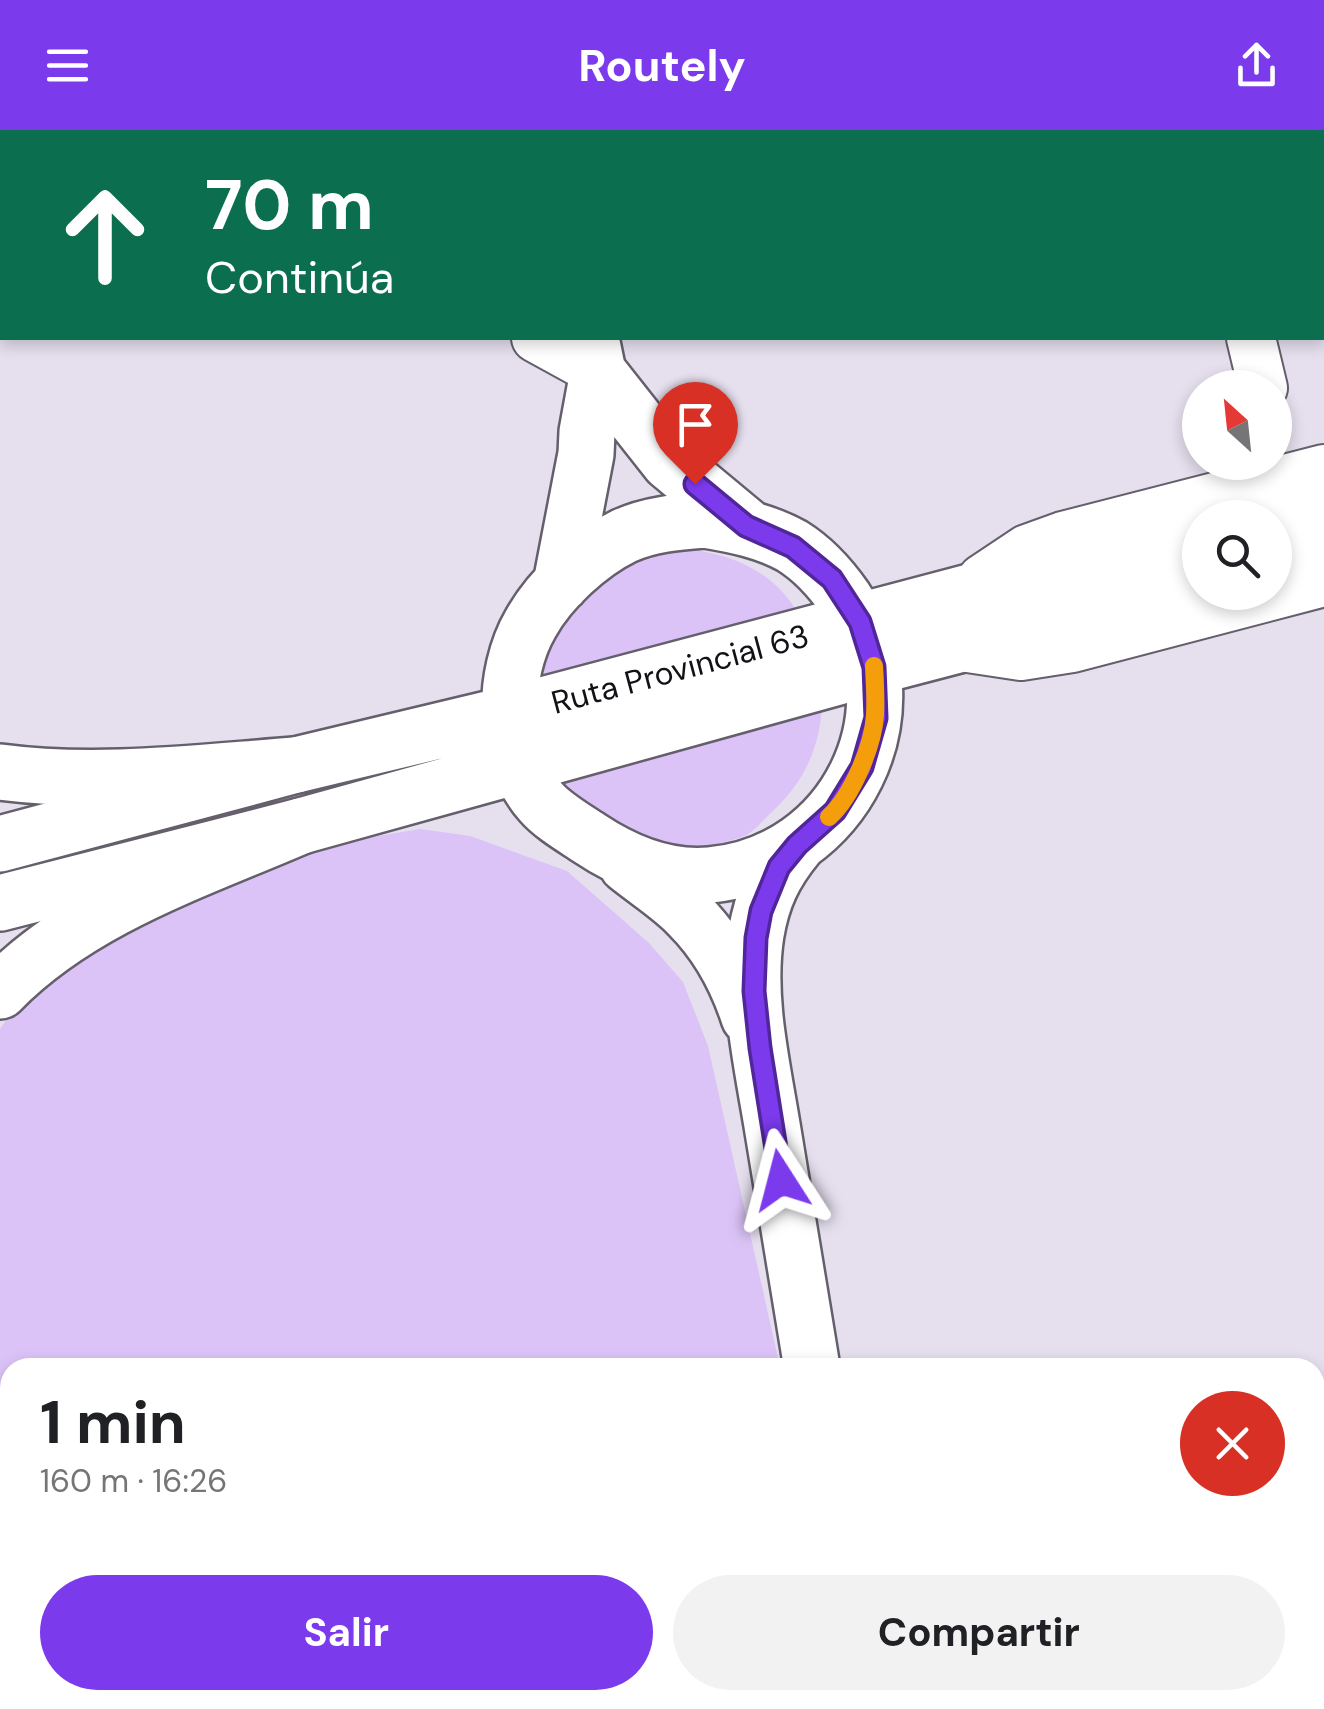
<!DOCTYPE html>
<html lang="es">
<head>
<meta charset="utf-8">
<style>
	body { margin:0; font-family:"DM Sans",sans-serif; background:#f2f2f2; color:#202124; height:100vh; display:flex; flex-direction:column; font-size:38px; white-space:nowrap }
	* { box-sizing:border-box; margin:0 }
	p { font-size:32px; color:#757577 }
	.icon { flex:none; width:55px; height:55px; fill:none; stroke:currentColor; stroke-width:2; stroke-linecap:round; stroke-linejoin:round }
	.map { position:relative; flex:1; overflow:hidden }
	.drawer { position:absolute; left:0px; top:1228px; width:1325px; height:352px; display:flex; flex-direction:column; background:#fff; border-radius:30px 30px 0 0; box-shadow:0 5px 15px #0003 }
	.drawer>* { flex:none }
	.top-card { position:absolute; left:0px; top:0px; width:1325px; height:210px; box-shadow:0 5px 15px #0003; background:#0b6e4f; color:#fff; overflow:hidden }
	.needle { width:65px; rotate:333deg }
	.buttons { position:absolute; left:1182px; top:240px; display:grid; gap:20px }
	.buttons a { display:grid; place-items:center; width:110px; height:110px; border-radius:50%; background:#fff; box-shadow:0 5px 15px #0003; font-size:50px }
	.pin { position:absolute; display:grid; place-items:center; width:85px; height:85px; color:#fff; margin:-102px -42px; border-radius:50% 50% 50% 0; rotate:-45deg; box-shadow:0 0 10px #0007 }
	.pin .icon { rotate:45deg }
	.me { position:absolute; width:110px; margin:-55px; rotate:351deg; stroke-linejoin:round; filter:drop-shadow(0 0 8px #0008) }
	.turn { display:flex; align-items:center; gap:35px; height:210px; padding:0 40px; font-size:45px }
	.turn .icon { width:130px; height:130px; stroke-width:2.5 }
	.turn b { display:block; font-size:70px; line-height:85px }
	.round { display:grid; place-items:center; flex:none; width:105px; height:105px; border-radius:52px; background:#f2f2f2 }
	.headline { display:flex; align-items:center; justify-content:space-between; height:170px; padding:0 40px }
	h1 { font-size:60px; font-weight:700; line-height:75px }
	.action { display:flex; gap:20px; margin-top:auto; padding:20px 40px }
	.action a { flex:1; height:115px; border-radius:60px; background:#7c3aed; color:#fff; font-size:40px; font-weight:700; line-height:115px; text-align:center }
	.action a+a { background:#f2f2f2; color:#202124 }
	header { display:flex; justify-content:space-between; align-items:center; height:130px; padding:0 40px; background:#7c3aed; color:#fff; font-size:45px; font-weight:700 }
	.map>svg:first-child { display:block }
	.green { fill:#dbc3f7 }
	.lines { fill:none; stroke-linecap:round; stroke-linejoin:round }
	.minor-casing { stroke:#655f6c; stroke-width:52 }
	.major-casing { stroke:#655f6c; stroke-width:60 }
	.highway-casing { stroke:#655f6c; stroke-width:60 }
	.minor { stroke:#fff; stroke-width:48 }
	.major { stroke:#fff; stroke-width:55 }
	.highway { stroke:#fff; stroke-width:55 }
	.route-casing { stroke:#51269a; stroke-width:25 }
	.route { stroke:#7c3aed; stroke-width:18 }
	.slow { stroke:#f59e0b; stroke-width:18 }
	.labels { text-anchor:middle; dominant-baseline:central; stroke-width:8; stroke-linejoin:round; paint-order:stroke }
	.street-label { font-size:32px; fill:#131116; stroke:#fff }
</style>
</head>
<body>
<header><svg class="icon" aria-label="menu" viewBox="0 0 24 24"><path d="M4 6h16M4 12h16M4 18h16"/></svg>Routely<svg class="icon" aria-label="share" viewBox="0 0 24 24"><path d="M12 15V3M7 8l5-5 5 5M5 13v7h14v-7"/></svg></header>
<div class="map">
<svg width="1324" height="1579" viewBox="0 0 1324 1579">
	<rect width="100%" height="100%" fill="#e5dfee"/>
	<path class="green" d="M664 417C721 420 772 435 800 487L532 558 540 527 588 452Z
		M822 577C819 618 805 650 775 679 766 687 757 698 747 705 740 708 732 710 725 712 663 731 594 693 555 646Z
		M420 699 470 706 567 741 649 813 683 852 708 916 780 1237 10 1238V1461L0 1446V899L24 865 90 815 260 738 372 707Z
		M82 1570H852L854 1579H87Z"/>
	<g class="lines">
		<defs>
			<path id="minor" d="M292 0 293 2
				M1200 0V2
				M536 208 598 242
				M1251 208 1263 258
				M982 449 1027 419 1063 406 1324 339
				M968 518 1021 526 1072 518 1324 452"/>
			<path id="major" d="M543 0 544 2
				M598 242 669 332 746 396
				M1252 388 1324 368
				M705 390C735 395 765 401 792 416 813 429 831 449 845 469 920 582 845 733 710 745 666 749 625 732 589 708 574 698 553 686 541 672 501 627 501 544 531 493 550 459 589 423 624 406 650 394 678 392 705 390Z
				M1275 431 1324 418
				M561 454 586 324 587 302 598 242 591 208
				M0 714 296 635 509 584 1200 401
				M797 715C774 743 762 768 756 804 746 867 762 934 772 995 785 1076 798 1157 812 1238
				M627 735C648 752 671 766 689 785 717 813 737 850 749 887
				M0 773 301 696 874 537 1200 452
				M874 1570 876 1579"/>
			<path id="highway" d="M0 642C98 655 198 642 296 635
				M0 861C81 778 197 741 301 696
				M0 1467 10 1482
				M0 1545 10 1560
				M69 1570 75 1579"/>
		</defs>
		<use href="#minor" class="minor-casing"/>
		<use href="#major" class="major-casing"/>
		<use href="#highway" class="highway-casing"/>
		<use href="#minor" class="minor"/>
		<use href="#major" class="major"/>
		<use href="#highway" class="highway"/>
	</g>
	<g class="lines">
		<defs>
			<path id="route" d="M695 354 746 396 793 417 832 449 860 492 874 537 876 588 862 637 835 681 797 715 779 737 761 781 756 808 754 861 760 918 781 1050"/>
		</defs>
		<use href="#route" class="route-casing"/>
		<use href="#route" class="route"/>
		<path class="slow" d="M829 687C852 666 873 616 875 585 876 569 875 552 874 536"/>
	</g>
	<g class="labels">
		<g class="street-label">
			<text transform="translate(680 539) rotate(-15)">Ruta Provincial 63</text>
		</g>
	</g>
</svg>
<div class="buttons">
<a><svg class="needle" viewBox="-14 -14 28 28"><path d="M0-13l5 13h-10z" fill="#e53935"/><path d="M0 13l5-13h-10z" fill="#757577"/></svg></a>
<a><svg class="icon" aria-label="search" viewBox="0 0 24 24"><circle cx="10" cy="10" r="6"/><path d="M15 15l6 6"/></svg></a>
</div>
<div class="pin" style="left:695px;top:354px;background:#d93025"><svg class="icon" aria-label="arrive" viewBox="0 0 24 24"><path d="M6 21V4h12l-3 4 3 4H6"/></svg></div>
<svg class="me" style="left:781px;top:1050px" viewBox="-20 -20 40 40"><path d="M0-17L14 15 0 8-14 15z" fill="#7c3aed" stroke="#fff" stroke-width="4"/></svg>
<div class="top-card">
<div class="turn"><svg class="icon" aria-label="ahead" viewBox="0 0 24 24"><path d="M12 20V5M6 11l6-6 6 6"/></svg><div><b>70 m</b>Continúa</div></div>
</div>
<section class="drawer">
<div class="headline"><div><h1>1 min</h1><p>160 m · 16:26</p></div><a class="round" style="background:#d93025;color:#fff"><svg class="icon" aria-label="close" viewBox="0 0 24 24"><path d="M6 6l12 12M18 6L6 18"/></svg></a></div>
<div class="action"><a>Salir</a><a>Compartir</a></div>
</section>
</div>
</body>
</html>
